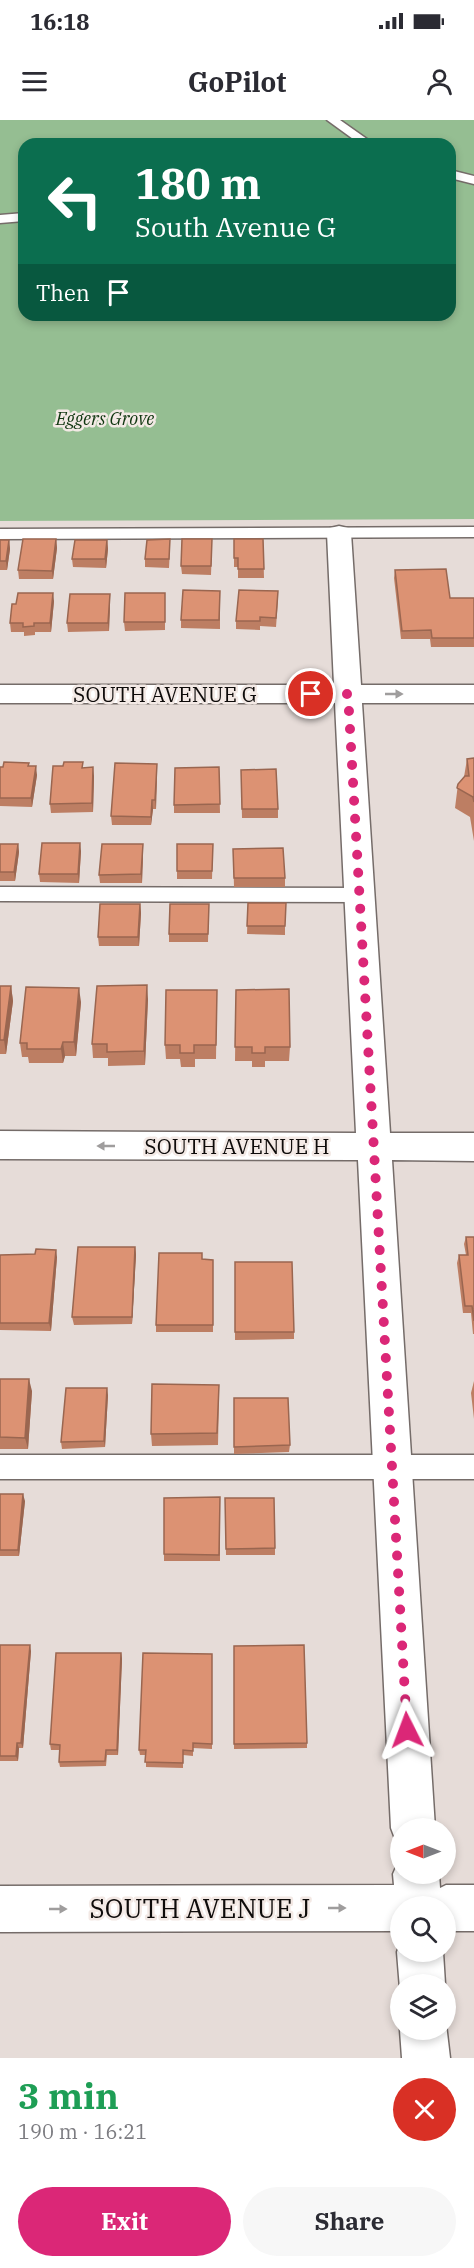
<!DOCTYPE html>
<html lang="en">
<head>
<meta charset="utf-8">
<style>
	body { margin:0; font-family:"IBM Plex Serif",serif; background:#f7f7f7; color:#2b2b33; height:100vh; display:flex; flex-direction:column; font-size:22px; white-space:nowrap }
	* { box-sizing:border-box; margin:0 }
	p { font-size:20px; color:#7c7c81 }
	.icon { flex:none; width:33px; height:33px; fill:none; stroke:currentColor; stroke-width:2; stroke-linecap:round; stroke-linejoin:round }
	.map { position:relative; height:1938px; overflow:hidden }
	.details { display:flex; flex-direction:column; background:#fff; flex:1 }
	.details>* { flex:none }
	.guide { position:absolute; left:18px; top:18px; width:438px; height:183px; border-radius:18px; box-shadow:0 3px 9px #0003; background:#0b6e4f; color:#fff; overflow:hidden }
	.needle { width:39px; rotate:270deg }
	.controls { position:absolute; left:390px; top:1698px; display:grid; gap:12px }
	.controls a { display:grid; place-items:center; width:66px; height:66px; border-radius:50%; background:#fff; box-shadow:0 3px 9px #0003; font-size:30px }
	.pin { position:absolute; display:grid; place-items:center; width:51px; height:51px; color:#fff; margin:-26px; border:3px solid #fff; border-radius:50%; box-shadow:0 2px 6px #0007 }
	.me { position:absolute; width:66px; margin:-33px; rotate:357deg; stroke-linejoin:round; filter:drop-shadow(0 0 4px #0008) }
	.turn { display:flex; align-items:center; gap:21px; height:126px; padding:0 18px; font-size:27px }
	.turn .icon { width:78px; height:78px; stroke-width:2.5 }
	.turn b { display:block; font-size:42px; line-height:51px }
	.then { display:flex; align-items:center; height:57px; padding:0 18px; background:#0003; gap:12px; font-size:22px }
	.round { display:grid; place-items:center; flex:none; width:63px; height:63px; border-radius:32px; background:#f7f7f7 }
	.headline { display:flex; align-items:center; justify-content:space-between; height:102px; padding:0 18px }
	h1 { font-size:36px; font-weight:800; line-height:45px; color:#1e9e55 }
	.button { display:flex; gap:12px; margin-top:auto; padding:12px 18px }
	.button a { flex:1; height:69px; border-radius:36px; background:#db2777; color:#fff; font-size:24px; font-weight:800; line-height:69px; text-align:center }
	.button a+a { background:#f7f7f7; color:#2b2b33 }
	.status { display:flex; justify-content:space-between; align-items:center; height:42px; padding:0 30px; background:#fff; direction:ltr }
	.status svg { height:16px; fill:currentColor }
	header { display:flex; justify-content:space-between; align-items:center; height:78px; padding:0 18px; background:#fff; font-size:27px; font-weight:800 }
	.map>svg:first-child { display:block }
	.green { fill:#95be92; fill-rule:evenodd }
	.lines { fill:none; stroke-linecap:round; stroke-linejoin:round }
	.lane-casing { stroke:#756c69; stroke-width:3 }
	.street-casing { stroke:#756c69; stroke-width:3 }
	.lane { fill:#fff; fill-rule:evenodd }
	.street { fill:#fff; fill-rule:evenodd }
	.wall { fill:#bd7e63 }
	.shaded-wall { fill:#9a6650 }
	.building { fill:#dc9273; stroke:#9a6650; stroke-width:1.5 }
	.oneway { fill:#9f9d9d }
	.route { stroke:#db2777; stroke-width:10; stroke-dasharray:0 18 }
	.labels { text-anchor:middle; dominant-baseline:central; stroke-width:5; stroke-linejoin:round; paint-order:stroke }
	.far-park-label { font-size:18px; font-style:italic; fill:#0f360f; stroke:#f3e9e5 }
	.street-label { font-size:21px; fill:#0e0b0a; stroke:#f3e9e5 }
	.near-street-label { font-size:26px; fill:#0e0b0a; stroke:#f3e9e5 }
</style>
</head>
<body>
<div class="status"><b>16:18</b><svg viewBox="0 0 49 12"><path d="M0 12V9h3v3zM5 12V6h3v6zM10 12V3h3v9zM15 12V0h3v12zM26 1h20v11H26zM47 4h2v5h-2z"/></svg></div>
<header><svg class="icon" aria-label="menu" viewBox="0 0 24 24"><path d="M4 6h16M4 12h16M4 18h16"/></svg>GoPilot<svg class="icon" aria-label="person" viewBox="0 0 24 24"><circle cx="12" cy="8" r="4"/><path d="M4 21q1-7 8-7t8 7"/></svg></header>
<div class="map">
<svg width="474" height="1938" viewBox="0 0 474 1938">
	<rect width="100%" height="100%" fill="#e6dcd8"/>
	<path class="green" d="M0 0H474V399L0 401ZM24 24H450V195H24Z"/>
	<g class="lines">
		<defs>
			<path id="lane" d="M327 0H340L374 24H360Z
				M450 50 474 56V64L450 58Z
				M24 93V101L0 103V95Z
				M474 407V417L0 419V409Z
				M0 767 360 768 367 770 370 775 367 780 360 782 0 781Z
				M0 1335H474V1359H0Z"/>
			<path id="street" d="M339 406 348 408 351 413 361 565H474V583H362L390 1013H474V1041L392 1040 435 1708H400V1725L397 1724 391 1708 358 1040 0 1039V1011L356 1013 335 583H0V565H334L327 413 330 408Z
				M400 1738V1754H439L440 1768 446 1765H474V1811H446V1786H400V1811L0 1812V1766L394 1765 393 1754Z
				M400 1823V1832H443L445 1864H400V1869L397 1832Z
				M446 1904 450 1938H402L400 1910V1909L446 1910Z"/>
		</defs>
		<use href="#lane" class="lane-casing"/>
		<use href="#street" class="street-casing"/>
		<use href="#lane" class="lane"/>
		<use href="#street" class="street"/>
	</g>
	<path class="wall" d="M56 419 57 428 53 459H19L18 450Z
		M234 419H263L264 458H238V447H234Z
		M0 420H9L10 429 7 450H0Z
		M107 420 108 429 106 448 73 447 72 439Z
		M212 427 211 455 182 454 181 446Z
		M170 428 169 448 145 447V439Z
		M395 450 450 478H474V527H431L430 519H401L394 458Z
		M220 471V509L181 508V500Z
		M110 474V483L109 511 68 512 67 503Z
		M278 480 276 507 260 506V510L236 509V501Z
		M54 481 51 512H35V515L24 516V512H11L10 503Z
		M165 481V510L125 511 124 502Z
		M474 638V721L470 697 455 688 458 664 464 657 467 639Z
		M157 644 156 689H153L151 705H112L111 696Z
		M29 646 37 655 32 687 0 686V647Z
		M219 647 220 693H174V685Z
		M84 648 94 656 93 692 51 693 50 684Z
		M241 650 278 689V698H242Z
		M0 724H18L19 732 15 761H0Z
		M213 724 212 759H177V751Z
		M233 729 285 758V767H234Z
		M81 731 79 763 40 762 39 754Z
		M143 732 142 763H100L99 755Z
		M248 783 285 806V815L247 814Z
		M140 784 141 793 139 826H99L98 817Z
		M209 784 208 822H169V814Z
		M0 866H11L13 881 6 934H0Z
		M217 870 216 939H195V947H181L180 939H166L165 925Z
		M236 870 290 927 289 941H265V947H252V941H235Z
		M148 879 145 945 108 946V938H93L92 924Z
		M81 882 76 936H65L63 943H29L28 937H22L20 923Z
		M466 1117H474V1214H473L471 1193H463L457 1143 459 1135H466L464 1124Z
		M135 1127 136 1135 132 1204 74 1205 72 1197Z
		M0 1135 57 1137 51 1211 0 1210Z
		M202 1139 213 1140V1212H156V1205Z
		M235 1142 294 1212V1219L235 1220Z
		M0 1259 32 1271 28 1329H0Z
		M474 1261V1299L471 1273Z
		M108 1275 105 1327 62 1329 61 1322Z
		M219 1277 218 1325 152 1326 151 1314Z
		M234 1278 290 1325 289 1332 234 1334Z
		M0 1374 25 1381 19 1436H0Z
		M220 1377V1441H164V1434Z
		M225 1378 275 1428V1435H226Z
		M0 1525 31 1531 23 1628H19L18 1641H0Z
		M234 1526 307 1623V1628L234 1629Z
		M121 1533 122 1539 118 1635H107L106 1646 60 1647 59 1642 60 1630H51L50 1624Z
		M212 1534V1629L193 1628V1636L183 1635V1648L146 1647V1635H140L139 1630Z"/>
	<path class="shaded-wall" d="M56 419 57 428 53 459 52 451Z
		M9 420 10 429 7 450 6 441Z
		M107 420 108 429 106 448 105 439Z
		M53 473 54 481 51 512 50 503Z
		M110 474V483L109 511 108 503Z
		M157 644V652L156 689 155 680Z
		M36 646 37 655 32 687 31 678Z
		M93 647 94 656 93 692 92 683Z
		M152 680 153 689 151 705V697Z
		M80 723 81 731 79 763 78 754Z
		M18 724 19 732 15 761 14 752Z
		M143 724V732L142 763 141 754Z
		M140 784 141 793 139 826 138 817Z
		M147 865 148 879 145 945 144 931Z
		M11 866 13 881 6 934 4 920Z
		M79 868 81 882 76 936 74 922Z
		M63 922 65 936 63 943 61 929Z
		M135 1127 136 1135 132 1204V1197Z
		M56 1130 57 1137 51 1211 49 1203Z
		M29 1259 32 1271 28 1329 25 1318Z
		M107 1268 108 1275 105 1327 104 1321Z
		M23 1374 25 1381 19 1436 18 1430Z
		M30 1525 31 1531 23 1628 21 1623Z
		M121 1533 122 1539 118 1635 117 1630Z
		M17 1623 19 1628 18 1641 16 1636Z"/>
	<path class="building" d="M23 419H56L52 451 18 450Z
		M170 419 169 439H145L147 420Z
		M182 419H212L211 446H181Z
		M234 419H263L264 449H238V438H234Z
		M0 420H9L6 441H0Z
		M75 420H107L105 439H72Z
		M446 449 450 478H474V518H432L431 510 402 511 395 450Z
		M183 470 220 471 219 500H181Z
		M239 470 278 471 276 498 260 497V501H236Z
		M18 473H53L50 503H34V506L23 507V503H10L12 484H16Z
		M125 473H165V502H124Z
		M70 474H110L108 503H67Z
		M474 638V682L473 677 457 668 458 664 465 656H469L467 639Z
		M4 642 29 643 28 646H36L31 678H0V647H3Z
		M64 642H83L82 648 93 647 92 683 50 684 53 646H63Z
		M115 643 157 644 155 680H152L151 697 111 696Z
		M219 647 220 684 174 685 175 648Z
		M276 649 278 689H242L241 650Z
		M42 723H80L78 754H39Z
		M0 724H18L14 752H0Z
		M102 724H143L141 754 99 755Z
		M177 724H213L212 751H177Z
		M283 728 285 758H234L233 729Z
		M248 783H286L285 806H247Z
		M100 784H140L138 817H98Z
		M170 784H209L208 814H169Z
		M147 865 144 931 107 932V924H92L97 866Z
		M0 866H11L4 920H0Z
		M26 867 79 868 74 922H63L61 929H27V923H20Z
		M289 869 290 927H265V933H252V927H235L236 870Z
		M166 870H217L216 925H194V933H180V925H165Z
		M466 1117H474V1201L472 1186H465L459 1135H468Z
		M78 1127H135L132 1197H72Z
		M36 1129 56 1130 49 1203H0V1135L35 1134Z
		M159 1133H202V1139L213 1140V1205H156Z
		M235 1142H292L294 1212H235Z
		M0 1259H29L25 1318 0 1317Z
		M152 1264 219 1265 217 1313 151 1314Z
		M66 1268H107L104 1321 61 1322Z
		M234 1278H288L290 1325 234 1327Z
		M0 1374H23L18 1430H0Z
		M220 1377 219 1435 164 1434V1378Z
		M225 1378H274L275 1428 226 1429Z
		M0 1525H30L21 1623H17L16 1636H0Z
		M304 1525 307 1623 234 1624V1526Z
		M56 1533H121L117 1630H106L105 1641 59 1642 60 1625 50 1624Z
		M143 1533 212 1534V1624L193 1623V1631L183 1630V1643L145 1642 146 1630H139Z"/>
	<defs><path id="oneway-solid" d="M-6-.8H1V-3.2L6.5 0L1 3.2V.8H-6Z" transform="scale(1.5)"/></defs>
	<g class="oneway">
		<use href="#oneway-solid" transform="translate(394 574)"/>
		<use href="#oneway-solid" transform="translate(106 1026) rotate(-180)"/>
		<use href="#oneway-solid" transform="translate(337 1788)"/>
		<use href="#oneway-solid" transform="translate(58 1789)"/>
	</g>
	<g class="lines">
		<path class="route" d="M311 574H348L407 1610"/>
	</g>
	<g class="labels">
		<g class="far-park-label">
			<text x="105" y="298">Eggers Grove</text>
		</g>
		<g class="street-label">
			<text x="165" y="574">SOUTH AVENUE G</text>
			<text x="237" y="1026">SOUTH AVENUE H</text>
		</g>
		<g class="near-street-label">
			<text x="200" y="1788">SOUTH AVENUE J</text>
		</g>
	</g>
</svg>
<div class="controls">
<a><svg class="needle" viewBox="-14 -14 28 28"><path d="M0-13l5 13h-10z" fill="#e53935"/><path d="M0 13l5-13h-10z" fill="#7c7c81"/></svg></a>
<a><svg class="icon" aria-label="search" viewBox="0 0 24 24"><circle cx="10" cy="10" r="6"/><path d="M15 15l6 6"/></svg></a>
<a><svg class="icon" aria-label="layers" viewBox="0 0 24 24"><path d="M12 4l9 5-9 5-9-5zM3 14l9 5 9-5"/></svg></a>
</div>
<div class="pin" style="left:311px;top:574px;background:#d93025"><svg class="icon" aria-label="arrive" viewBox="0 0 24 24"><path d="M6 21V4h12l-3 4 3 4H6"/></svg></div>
<svg class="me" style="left:407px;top:1610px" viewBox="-20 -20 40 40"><path d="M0-17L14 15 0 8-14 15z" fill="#db2777" stroke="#fff" stroke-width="4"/></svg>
<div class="guide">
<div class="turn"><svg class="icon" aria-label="left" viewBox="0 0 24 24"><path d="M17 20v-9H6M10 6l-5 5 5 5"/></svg><div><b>180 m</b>South Avenue G</div></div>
<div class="then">Then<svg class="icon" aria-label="arrive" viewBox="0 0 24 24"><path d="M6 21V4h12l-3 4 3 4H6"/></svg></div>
</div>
</div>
<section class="details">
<div class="headline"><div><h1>3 min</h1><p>190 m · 16:21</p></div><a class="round" style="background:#d93025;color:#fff"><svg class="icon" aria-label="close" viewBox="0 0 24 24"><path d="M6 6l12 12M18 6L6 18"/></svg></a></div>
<div class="button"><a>Exit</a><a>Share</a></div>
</section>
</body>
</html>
